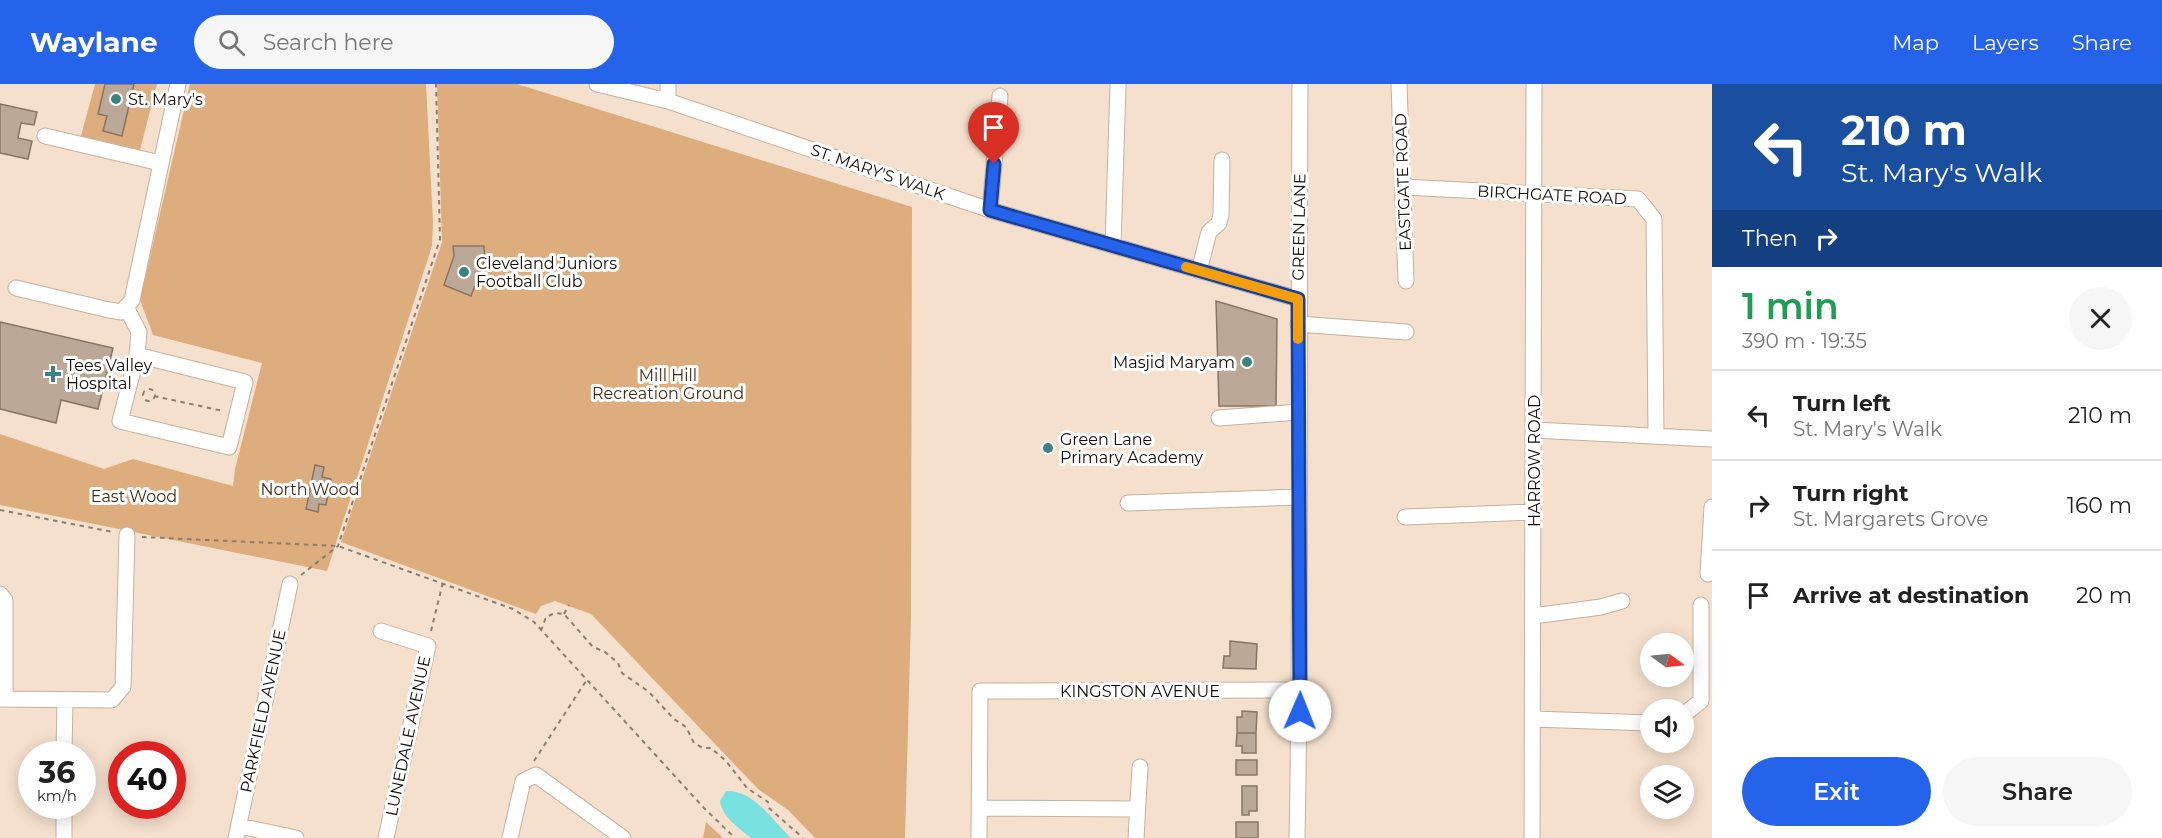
<!DOCTYPE html>
<html lang="en">
<head>
<meta charset="utf-8">
<style>
	body { margin:0; font-family:Montserrat,sans-serif; background:#f6f6f6; color:#222; height:100vh; display:flex; flex-direction:column; font-size:22px; white-space:nowrap }
	* { box-sizing:border-box; margin:0 }
	p { font-size:20px; color:#767676 }
	.icon { flex:none; width:33px; height:33px; fill:none; stroke:currentColor; stroke-width:2; stroke-linecap:round; stroke-linejoin:round }
	.map { position:relative; flex:1; overflow:hidden }
	.drawer { display:flex; flex-direction:column; background:#fff; width:450px }
	.drawer>* { flex:none }
	.banner { background:#1a4fa0; color:#fff; overflow:hidden }
	.needle { width:39px; rotate:105deg }
	.buttons { position:absolute; left:1640px; top:549px; display:grid; gap:12px }
	.buttons a { display:grid; place-items:center; width:54px; height:54px; border-radius:50%; background:#fff; box-shadow:0 3px 15px #0003; font-size:30px }
	.speed { position:absolute; left:18px; top:657px; display:flex; gap:12px; font-size:30px; font-weight:700; text-align:center }
	.speed>* { display:grid; place-content:center; width:78px; height:78px; border-radius:50%; background:#fff; box-shadow:0 3px 15px #0003; line-height:1 }
	.speed small { font-size:15px; font-weight:400 }
	.speed .limit { border:9px solid #d22; background:#fff; color:#111 }
	.pin { position:absolute; display:grid; place-items:center; width:51px; height:51px; color:#fff; margin:-62px -26px; border-radius:50% 50% 50% 0; rotate:-45deg; box-shadow:0 0 6px #0007 }
	.pin .icon { rotate:45deg }
	.me { position:absolute; width:66px; margin:-33px; rotate:1deg; stroke-linejoin:round; filter:drop-shadow(0 0 4px #0008) }
	.turn { display:flex; align-items:center; gap:21px; height:126px; padding:0 30px; font-size:27px }
	.turn .icon { width:78px; height:78px; stroke-width:2.5 }
	.turn b { display:block; font-size:42px; line-height:51px }
	.then { display:flex; align-items:center; height:57px; padding:0 30px; background:#0003; gap:12px; font-size:22px }
	.round { display:grid; place-items:center; flex:none; width:63px; height:63px; border-radius:32px; background:#f6f6f6 }
	.head { display:flex; align-items:center; justify-content:space-between; height:102px; padding:0 30px }
	h1 { font-size:36px; font-weight:600; line-height:45px; color:#1e9e55 }
	.primary-button { display:flex; gap:12px; margin-top:auto; padding:12px 30px }
	.primary-button a { flex:1; height:69px; border-radius:36px; background:#2563eb; color:#fff; font-size:24px; font-weight:600; line-height:69px; text-align:center }
	.primary-button a+a { background:#f6f6f6; color:#222 }
	ul { padding:0; list-style:none }
	li { display:flex; align-items:center; gap:18px; height:90px; padding:0 30px; border-top:2px solid #e0e0e0 }
	li div { flex:1 }
	li b { display:block; font-size:22px }
	li em { font-style:normal }
	header { display:flex; align-items:center; gap:36px; box-sizing:border-box; height:84px; padding:0 30px; background:#2563eb; color:#fff }
	header strong { font-size:28px }
	nav { display:flex; gap:33px; margin-inline-start:auto; font-size:21px }
	.search { width:420px; height:54px; background:#f6f6f6; display:flex; align-items:center; gap:15px; box-sizing:border-box; padding:0 21px; border-radius:33px; color:#767676; font-size:22px }
	main { display:flex; flex:1; min-height:0 }
	.map>svg:first-child { display:block }
	.green { fill:#dead7e }
	.water { fill:#79e1df }
	.building { fill:#bca896; stroke:#887563; stroke-width:1.5 }
	.lines { fill:none; stroke-linecap:round; stroke-linejoin:round }
	.minor-casing { stroke:#c5b19e; stroke-width:17 }
	.path { stroke:#8c7d70; stroke-width:2; stroke-dasharray:4.5 4.5; stroke-linecap:butt }
	.minor { stroke:#fff; stroke-width:15 }
	.route-casing { stroke:#184099; stroke-width:15 }
	.route { stroke:#2563eb; stroke-width:10 }
	.slow { stroke:#f59e0b; stroke-width:10 }
	.poi-dot { fill:#3b8382; stroke:#fff; stroke-width:2 }
	.labels { text-anchor:middle; dominant-baseline:central; stroke-width:6; stroke-linejoin:round; paint-order:stroke }
	.poi-label { font-size:16px; fill:#120b05; stroke:#fff; text-anchor:start }
	.street-label { font-size:16px; fill:#120b05; stroke:#fff }
	.park-label { font-size:16px; fill:#432b13; stroke:#fff }
</style>
</head>
<body>
<header>
<strong>Waylane</strong>
<div class="search"><svg class="icon" aria-label="search" viewBox="0 0 24 24"><circle cx="10" cy="10" r="6"/><path d="M15 15l6 6"/></svg>Search here</div>
<nav><a>Map</a><a>Layers</a><a>Share</a></nav>
</header>
<main>
<div class="map">
<svg width="1712" height="754" viewBox="0 0 1712 754">
	<rect width="100%" height="100%" fill="#f5e0cd"/>
	<path class="green" d="M95 0H157L140 66 81 52Z
		M190 0H426L433 139 432 162 327 487 0 421V350L104 385 133 375 233 402 235 385 262 279 153 251 140 216Z
		M437 0H517L912 123 911 532 905 754H815L788 726 758 705 591 530 555 517 541 522 536 530 341 458 442 158Z
		M706 738 723 754H703Z"/>
	<path class="water" d="M726 707C754 706 772 736 791 754H751C739 744 722 733 720 717Z"/>
	<path class="building" d="M105 0H134L122 52 103 47 107 32 98 30Z
		M0 20 37 28 34 41 21 39 18 54 32 57 28 75 0 69Z
		M453 162H484L485 175 471 212 444 201 454 172Z
		M1216 217 1277 235 1276 322H1219Z
		M0 238 113 264 98 325 61 316 56 339 0 325Z
		M315 381 324 383 322 393 331 395 326 421 319 420 318 428 306 425Z
		M1230 557 1257 560 1256 585 1223 584 1224 572H1230Z
		M1242 627 1257 628 1256 649H1237V633H1242Z
		M1237 649H1256V669H1242V662H1236Z
		M1236 676H1257V691H1236Z
		M1242 702H1257V727H1249V731H1242Z
		M1236 738H1258V754H1236Z"/>
	<g class="lines">
		<defs>
			<path id="minor" d="M597 0 668 17 990 126 1298 215
				M668 0V17
				M1399 0 1406 197
				M45 52 160 79
				M1403 103 1638 115 1654 135 1656 352
				M990 126 1000 12
				M1113 162 1118 0
				M1199 187 1209 148 1219 139 1221 130 1222 76
				M16 204 109 226 122 228 132 216 178 0
				M126 223 139 248 137 271 120 337 229 363 245 298 137 271
				M1298 240 1406 248
				M1219 334 1299 328
				M1534 346 1712 355
				M1128 419 1299 413
				M1405 433 1534 428
				M1708 490 1712 423
				M0 510 5 516V615
				M1533 532 1601 523 1622 517
				M381 547 428 562 386 754
				M0 615 112 616 123 603 127 451
				M1683 631 1701 617V521
				M1533 635 1650 639
				M64 670 65 616
				M979 724 1137 725
				M239 742 296 754
				M64 754V722
				M236 754 290 500
				M510 754 523 697 536 691 623 754
				M979 754 980 607 1300 606
				M1136 754 1140 683
				M1297 754C1302 503 1298 251 1300 0
				M1532 754 1534 0"/>
		</defs>
		<use href="#minor" class="minor-casing"/>
		<path class="path" d="M143 311a6 6 0 1 1 12 0a6 6 0 1 1-12 0Z
			M154 312 223 327
			M0 426 113 448
			M142 453 338 462 513 525 534 538 704 724 735 754
			M301 491 338 462 440 155 436 0
			M564 530 569 521
			M431 547 443 498
			M541 547 546 533 555 529 564 530 593 563 605 568 618 579 622 589 649 608 674 635 686 643 694 659 703 664H711L726 677 747 704 768 718 769 724 803 754
			M534 677 586 597"/>
		<use href="#minor" class="minor"/>
	</g>
	<g class="lines">
		<defs>
			<path id="route" d="M994 80 990 126 1298 215 1300 627"/>
		</defs>
		<use href="#route" class="route-casing"/>
		<use href="#route" class="route"/>
		<path class="slow" d="M1186 183 1298 215V255"/>
	</g>
	<g class="poi-dot">
		<circle cx="116" cy="15" r="6"/>
		<circle cx="464" cy="188" r="6"/>
		<circle cx="1247" cy="278" r="6"/>
		<path d="M50 281h6v6h6v6h-6v6h-6v-6h-6v-6h6z"/>
		<circle cx="1048" cy="364" r="6"/>
	</g>
	<g class="labels">
		<g class="poi-label">
			<text x="128" y="15">St. Mary's</text>
			<text x="476" y="179">Cleveland Juniors<tspan x="476" dy="18">Football Club</tspan></text>
			<text x="1235" y="278" text-anchor="end">Masjid Maryam</text>
			<text x="66" y="281">Tees Valley<tspan x="66" dy="18">Hospital</tspan></text>
			<text x="1060" y="355">Green Lane<tspan x="1060" dy="18">Primary Academy</tspan></text>
		</g>
		<g class="street-label">
			<text transform="translate(878 88) rotate(19)">ST. MARY'S WALK</text>
			<text transform="translate(1403 98) rotate(-92)">EASTGATE ROAD</text>
			<text transform="translate(1552 111) rotate(3)">BIRCHGATE ROAD</text>
			<text transform="translate(1299 143) rotate(-89)">GREEN LANE</text>
			<text transform="translate(1534 377) rotate(-90)">HARROW ROAD</text>
			<text x="1140" y="607">KINGSTON AVENUE</text>
			<text transform="translate(263 627) rotate(-78)">PARKFIELD AVENUE</text>
			<text transform="translate(408 652) rotate(-78)">LUNEDALE AVENUE</text>
		</g>
		<g class="park-label">
			<text x="668" y="291">Mill Hill<tspan x="668" dy="18">Recreation Ground</tspan></text>
			<text x="310" y="405">North Wood</text>
			<text x="134" y="412">East Wood</text>
		</g>
	</g>
</svg>
<div class="buttons">
<a><svg class="needle" viewBox="-14 -14 28 28"><path d="M0-13l5 13h-10z" fill="#e53935"/><path d="M0 13l5-13h-10z" fill="#767676"/></svg></a>
<a><svg class="icon" aria-label="sound" viewBox="0 0 24 24"><path d="M4 9h4l5-4v14l-5-4H4zM17 9q2 3 0 6"/></svg></a>
<a><svg class="icon" aria-label="layers" viewBox="0 0 24 24"><path d="M12 4l9 5-9 5-9-5zM3 14l9 5 9-5"/></svg></a>
</div>
<div class="speed"><div>36<small>km/h</small></div><div class="limit">40</div></div>
<div class="pin" style="left:994px;top:80px;background:#d93025"><svg class="icon" aria-label="arrive" viewBox="0 0 24 24"><path d="M6 21V4h12l-3 4 3 4H6"/></svg></div>
<svg class="me" style="left:1300px;top:627px" viewBox="-20 -20 40 40"><circle r="19" fill="#fff"/><path d="M0-13L10 11 0 6-10 11z" fill="#2563eb"/></svg>
</div>
<section class="drawer">
<div class="banner">
<div class="turn"><svg class="icon" aria-label="left" viewBox="0 0 24 24"><path d="M17 20v-9H6M10 6l-5 5 5 5"/></svg><div><b>210 m</b>St. Mary's Walk</div></div>
<div class="then">Then<svg class="icon" aria-label="right" viewBox="0 0 24 24"><path d="M7 20v-9h11M14 6l5 5-5 5"/></svg></div>
</div>
<div class="head"><div><h1>1 min</h1><p>390 m · 19:35</p></div><a class="round"><svg class="icon" aria-label="close" viewBox="0 0 24 24"><path d="M6 6l12 12M18 6L6 18"/></svg></a></div>
<ul>
<li><svg class="icon" aria-label="left" viewBox="0 0 24 24"><path d="M17 20v-9H6M10 6l-5 5 5 5"/></svg><div><b>Turn left</b><p>St. Mary's Walk</p></div><em>210 m</em></li>
<li><svg class="icon" aria-label="right" viewBox="0 0 24 24"><path d="M7 20v-9h11M14 6l5 5-5 5"/></svg><div><b>Turn right</b><p>St. Margarets Grove</p></div><em>160 m</em></li>
<li><svg class="icon" aria-label="arrive" viewBox="0 0 24 24"><path d="M6 21V4h12l-3 4 3 4H6"/></svg><div><b>Arrive at destination</b></div><em>20 m</em></li>
</ul>
<div class="primary-button"><a>Exit</a><a>Share</a></div>
</section>
</main>
</body>
</html>
